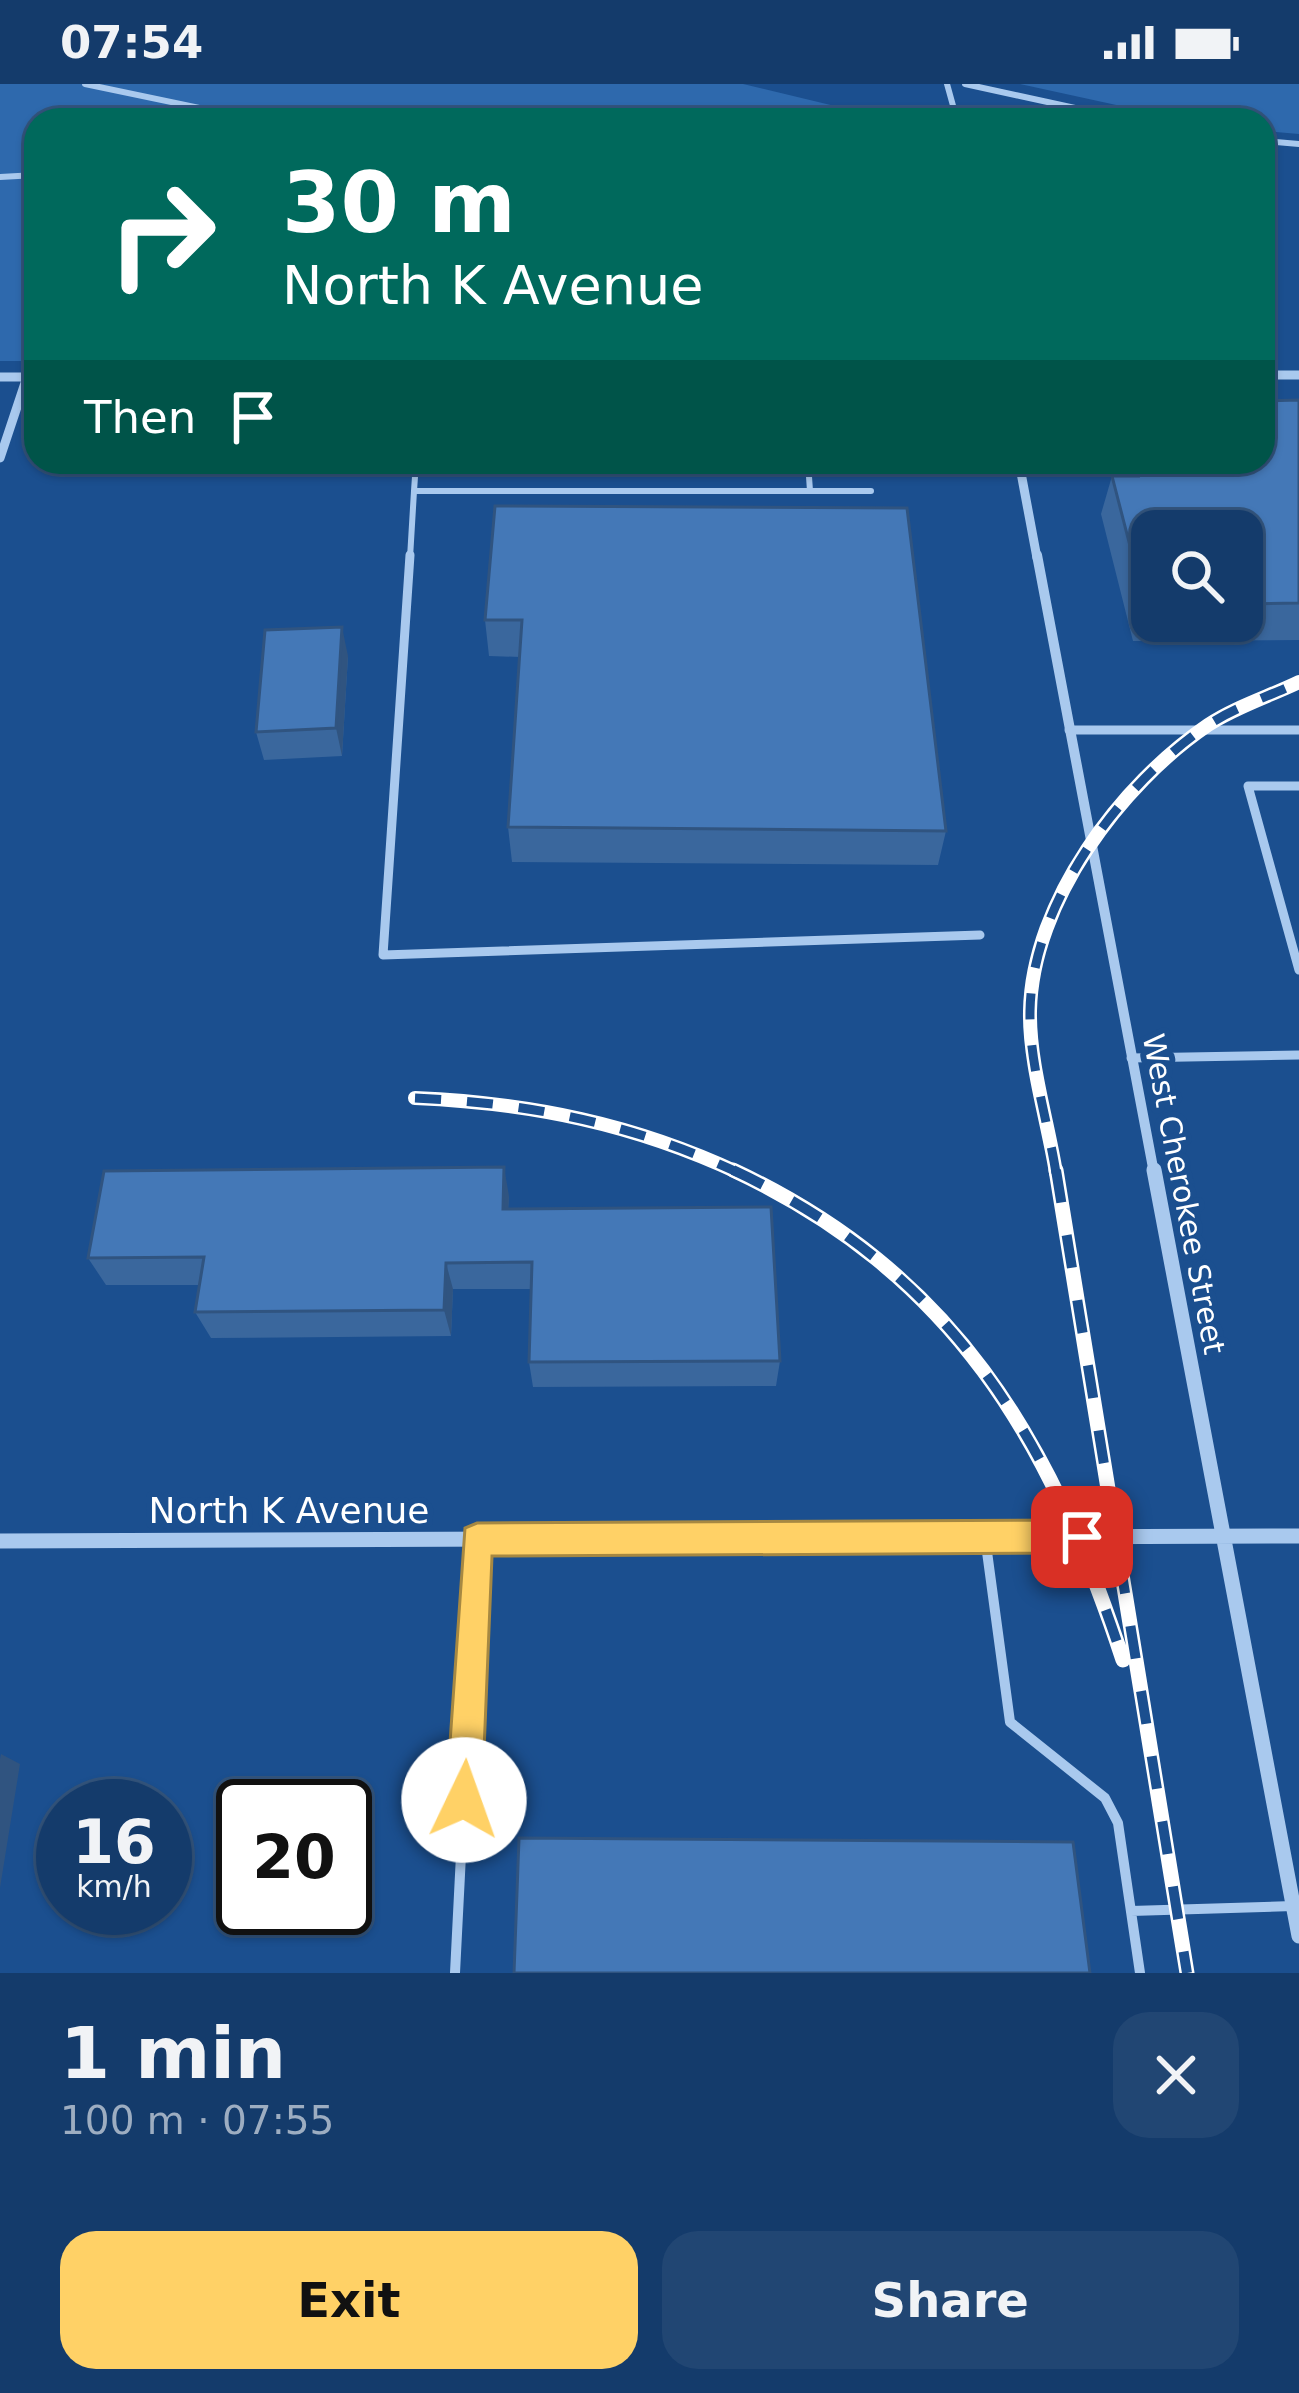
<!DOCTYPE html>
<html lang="en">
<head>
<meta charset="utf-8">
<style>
	body { margin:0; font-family:"DejaVu Sans",sans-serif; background:#214673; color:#f1f3f6; height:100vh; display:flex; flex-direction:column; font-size:45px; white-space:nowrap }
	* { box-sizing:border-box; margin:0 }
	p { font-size:39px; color:#9dadc1 }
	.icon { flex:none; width:66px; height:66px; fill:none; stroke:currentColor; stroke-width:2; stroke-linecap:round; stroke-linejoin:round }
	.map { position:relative; height:1889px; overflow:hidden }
	.drawer { display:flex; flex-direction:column; background:#143b6b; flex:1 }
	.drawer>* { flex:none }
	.hud { position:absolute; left:24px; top:24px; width:1251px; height:366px; border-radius:36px; box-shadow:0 3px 9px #0004,0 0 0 3px #33557e; background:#00695c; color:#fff; overflow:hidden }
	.buttons { position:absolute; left:1131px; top:426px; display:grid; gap:24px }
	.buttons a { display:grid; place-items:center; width:132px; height:132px; border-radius:24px; background:#143b6b; box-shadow:0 3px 9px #0004,0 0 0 3px #33557e; font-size:60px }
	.speed { position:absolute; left:36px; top:1695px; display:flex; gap:24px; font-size:60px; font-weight:700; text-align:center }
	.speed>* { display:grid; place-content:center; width:156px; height:156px; border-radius:50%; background:#143b6b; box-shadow:0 3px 9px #0004,0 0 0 3px #33557e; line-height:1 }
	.speed small { font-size:30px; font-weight:400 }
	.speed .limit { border:6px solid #111; border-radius:18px; background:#fff; color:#111 }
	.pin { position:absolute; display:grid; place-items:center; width:102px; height:102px; color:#fff; margin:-51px; border-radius:24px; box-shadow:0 6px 18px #0006 }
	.me { position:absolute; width:132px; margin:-66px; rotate:3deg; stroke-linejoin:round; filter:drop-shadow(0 0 9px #0008) }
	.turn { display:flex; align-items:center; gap:42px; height:252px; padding:0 60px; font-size:54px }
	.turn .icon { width:156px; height:156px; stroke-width:2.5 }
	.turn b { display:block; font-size:84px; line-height:102px }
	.then { display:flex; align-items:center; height:114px; padding:0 60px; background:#0003; gap:24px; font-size:45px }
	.round { display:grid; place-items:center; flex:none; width:126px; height:126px; border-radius:36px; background:#214673 }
	.head { display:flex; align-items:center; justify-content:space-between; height:204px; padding:0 60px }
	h1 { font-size:72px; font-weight:800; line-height:90px }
	.action { display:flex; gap:24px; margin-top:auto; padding:24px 60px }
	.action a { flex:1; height:138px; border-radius:36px; background:#ffd166; color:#111; font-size:48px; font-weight:800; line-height:138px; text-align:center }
	.action a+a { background:#214673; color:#f1f3f6 }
	.status { display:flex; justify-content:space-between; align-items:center; height:84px; padding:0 60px; background:#143b6b; direction:ltr }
	.status svg { height:33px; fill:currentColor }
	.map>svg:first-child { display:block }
	.green { fill:#2e69ad }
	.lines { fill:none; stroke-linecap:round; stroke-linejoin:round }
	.lane-far2 { stroke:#a9c9ee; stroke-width:6 }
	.lane-far1 { stroke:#a9c9ee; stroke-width:9 }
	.lane { stroke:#a9c9ee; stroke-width:10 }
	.street-far2 { stroke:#a9c9ee; stroke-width:9 }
	.street-far1 { stroke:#a9c9ee; stroke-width:10 }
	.street { stroke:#a9c9ee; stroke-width:15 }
	.rail-far1-casing { stroke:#fff; stroke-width:14 }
	.rail-casing { stroke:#fff; stroke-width:15 }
	.rail-far1 { stroke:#1b4f8f; stroke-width:9; stroke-dasharray:26; stroke-linecap:butt }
	.rail { stroke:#1b4f8f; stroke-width:10; stroke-dasharray:33; stroke-linecap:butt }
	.wall { fill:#3a679d; fill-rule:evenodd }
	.shaded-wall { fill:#305480 }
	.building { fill:#4478b7; stroke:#305480; stroke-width:3 }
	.route { fill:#ffd166; stroke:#a68842; stroke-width:3 }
	.labels { text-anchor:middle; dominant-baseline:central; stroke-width:12; stroke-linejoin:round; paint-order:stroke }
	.street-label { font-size:30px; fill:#fff; stroke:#1b4f8f }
	.near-street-label { font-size:36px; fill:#fff; stroke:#1b4f8f }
</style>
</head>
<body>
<div class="status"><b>07:54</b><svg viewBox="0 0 49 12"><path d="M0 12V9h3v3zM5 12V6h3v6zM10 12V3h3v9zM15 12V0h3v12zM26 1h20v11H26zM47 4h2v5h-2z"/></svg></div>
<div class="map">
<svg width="1299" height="1889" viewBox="0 0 1299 1889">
	<rect width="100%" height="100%" fill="#1b4f8f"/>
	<path class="green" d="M0 0H743L893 36H36V277H0Z
		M1020 0H1299V50L1263 47V36H1185Z"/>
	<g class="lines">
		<path class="lane-far2" d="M85 0 257 36
			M947 0 957 36
			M965 0 1130 36
			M1263 57 1299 60
			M0 93 36 91
			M416 378 414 407H871
			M808 378 810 407
			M410 474 414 407"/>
		<path class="lane-far1" d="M410 471 383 871 980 851
			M1069 646H1299
			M1299 702H1248L1299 886
			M1131 974 1299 971"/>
		<path class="lane" d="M985 1453 1010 1638 1105 1714 1118 1739 1140 1889
			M1131 1827 1293 1822
			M455 1889 477 1456"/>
		<path class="street-far2" d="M1263 291H1299
			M0 293H36
			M0 374 27 293
			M1019 378 1037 474"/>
		<path class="street-far1" d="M1037 471 1154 1089"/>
		<path class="street" d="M1154 1086 1299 1852
			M0 1457 1299 1452"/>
		<defs>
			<path id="rail-far1" d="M415 1014C531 1019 634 1040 739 1089
				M1056 1089C1048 1038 1029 979 1030 927 1032 818 1121 700 1208 641 1235 623 1270 612 1299 598"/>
			<path id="rail" d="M733 1086C953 1189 1050 1354 1123 1576
				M1056 1086 1187 1889"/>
		</defs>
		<use href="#rail-far1" class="rail-far1-casing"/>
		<use href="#rail" class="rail-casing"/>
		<use href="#rail-far1" class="rail-far1"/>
		<use href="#rail" class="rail"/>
	</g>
	<path class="wall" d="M1299 316V556L1133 557 1101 430 1112 392H1127L1131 378H1263ZM1152 447H1242V537H1152Z
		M495 422 946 747 938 781 512 778 508 743 520 573 489 572 485 536Z
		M348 572 342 672 264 676 256 648Z
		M509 1112 508 1125 780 1277 776 1302 533 1303 529 1278 531 1205H453L451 1252 211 1254 195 1228 200 1201H106L88 1174Z"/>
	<path class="shaded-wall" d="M342 543 348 572 342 672 336 644Z
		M504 1083 509 1112 507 1153 503 1125Z
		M446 1179 453 1205 451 1252 444 1226Z
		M1 1670 20 1680 0 1804V1675Z"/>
	<path class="building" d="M1299 316V519L1242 520V447H1152V520H1145L1112 392H1138L1134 378H1263V317Z
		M495 422 907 424 946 747 508 743 522 536H485Z
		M342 543 336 644 256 648 265 546Z
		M504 1083 503 1125 771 1123 780 1277 529 1278 532 1178 446 1179 444 1226 195 1228 204 1173 88 1174 104 1087Z
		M519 1754 1073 1758 1090 1889H514Z"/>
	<path class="route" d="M1082 1436 1094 1441 1099 1453 1094 1465 1082 1469 492 1472 482 1716 476 1728 464 1734 451 1728 446 1716 465 1444 477 1439Z"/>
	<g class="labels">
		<g class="street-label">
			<text transform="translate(1184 1110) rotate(79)">West Cherokee Street</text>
		</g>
		<g class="near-street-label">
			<text x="289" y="1426">North K Avenue</text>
		</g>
	</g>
</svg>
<div class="buttons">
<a><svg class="icon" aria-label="search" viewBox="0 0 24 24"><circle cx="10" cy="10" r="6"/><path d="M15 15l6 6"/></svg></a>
</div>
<div class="speed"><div>16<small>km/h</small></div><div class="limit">20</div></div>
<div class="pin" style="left:1082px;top:1453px;background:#d93025"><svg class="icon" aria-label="arrive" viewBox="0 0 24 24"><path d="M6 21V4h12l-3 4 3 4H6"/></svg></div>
<svg class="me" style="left:464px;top:1716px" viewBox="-20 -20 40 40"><circle r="19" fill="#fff"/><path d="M0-13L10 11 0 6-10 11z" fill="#ffd166"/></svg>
<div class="hud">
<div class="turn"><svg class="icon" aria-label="right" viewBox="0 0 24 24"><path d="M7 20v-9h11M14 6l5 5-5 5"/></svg><div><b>30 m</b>North K Avenue</div></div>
<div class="then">Then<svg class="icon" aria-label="arrive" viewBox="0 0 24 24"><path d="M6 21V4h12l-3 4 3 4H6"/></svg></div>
</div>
</div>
<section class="drawer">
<div class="head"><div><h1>1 min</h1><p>100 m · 07:55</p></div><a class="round"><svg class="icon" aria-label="close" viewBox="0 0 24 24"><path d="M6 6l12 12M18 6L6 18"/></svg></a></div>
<div class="action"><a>Exit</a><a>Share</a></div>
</section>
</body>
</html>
